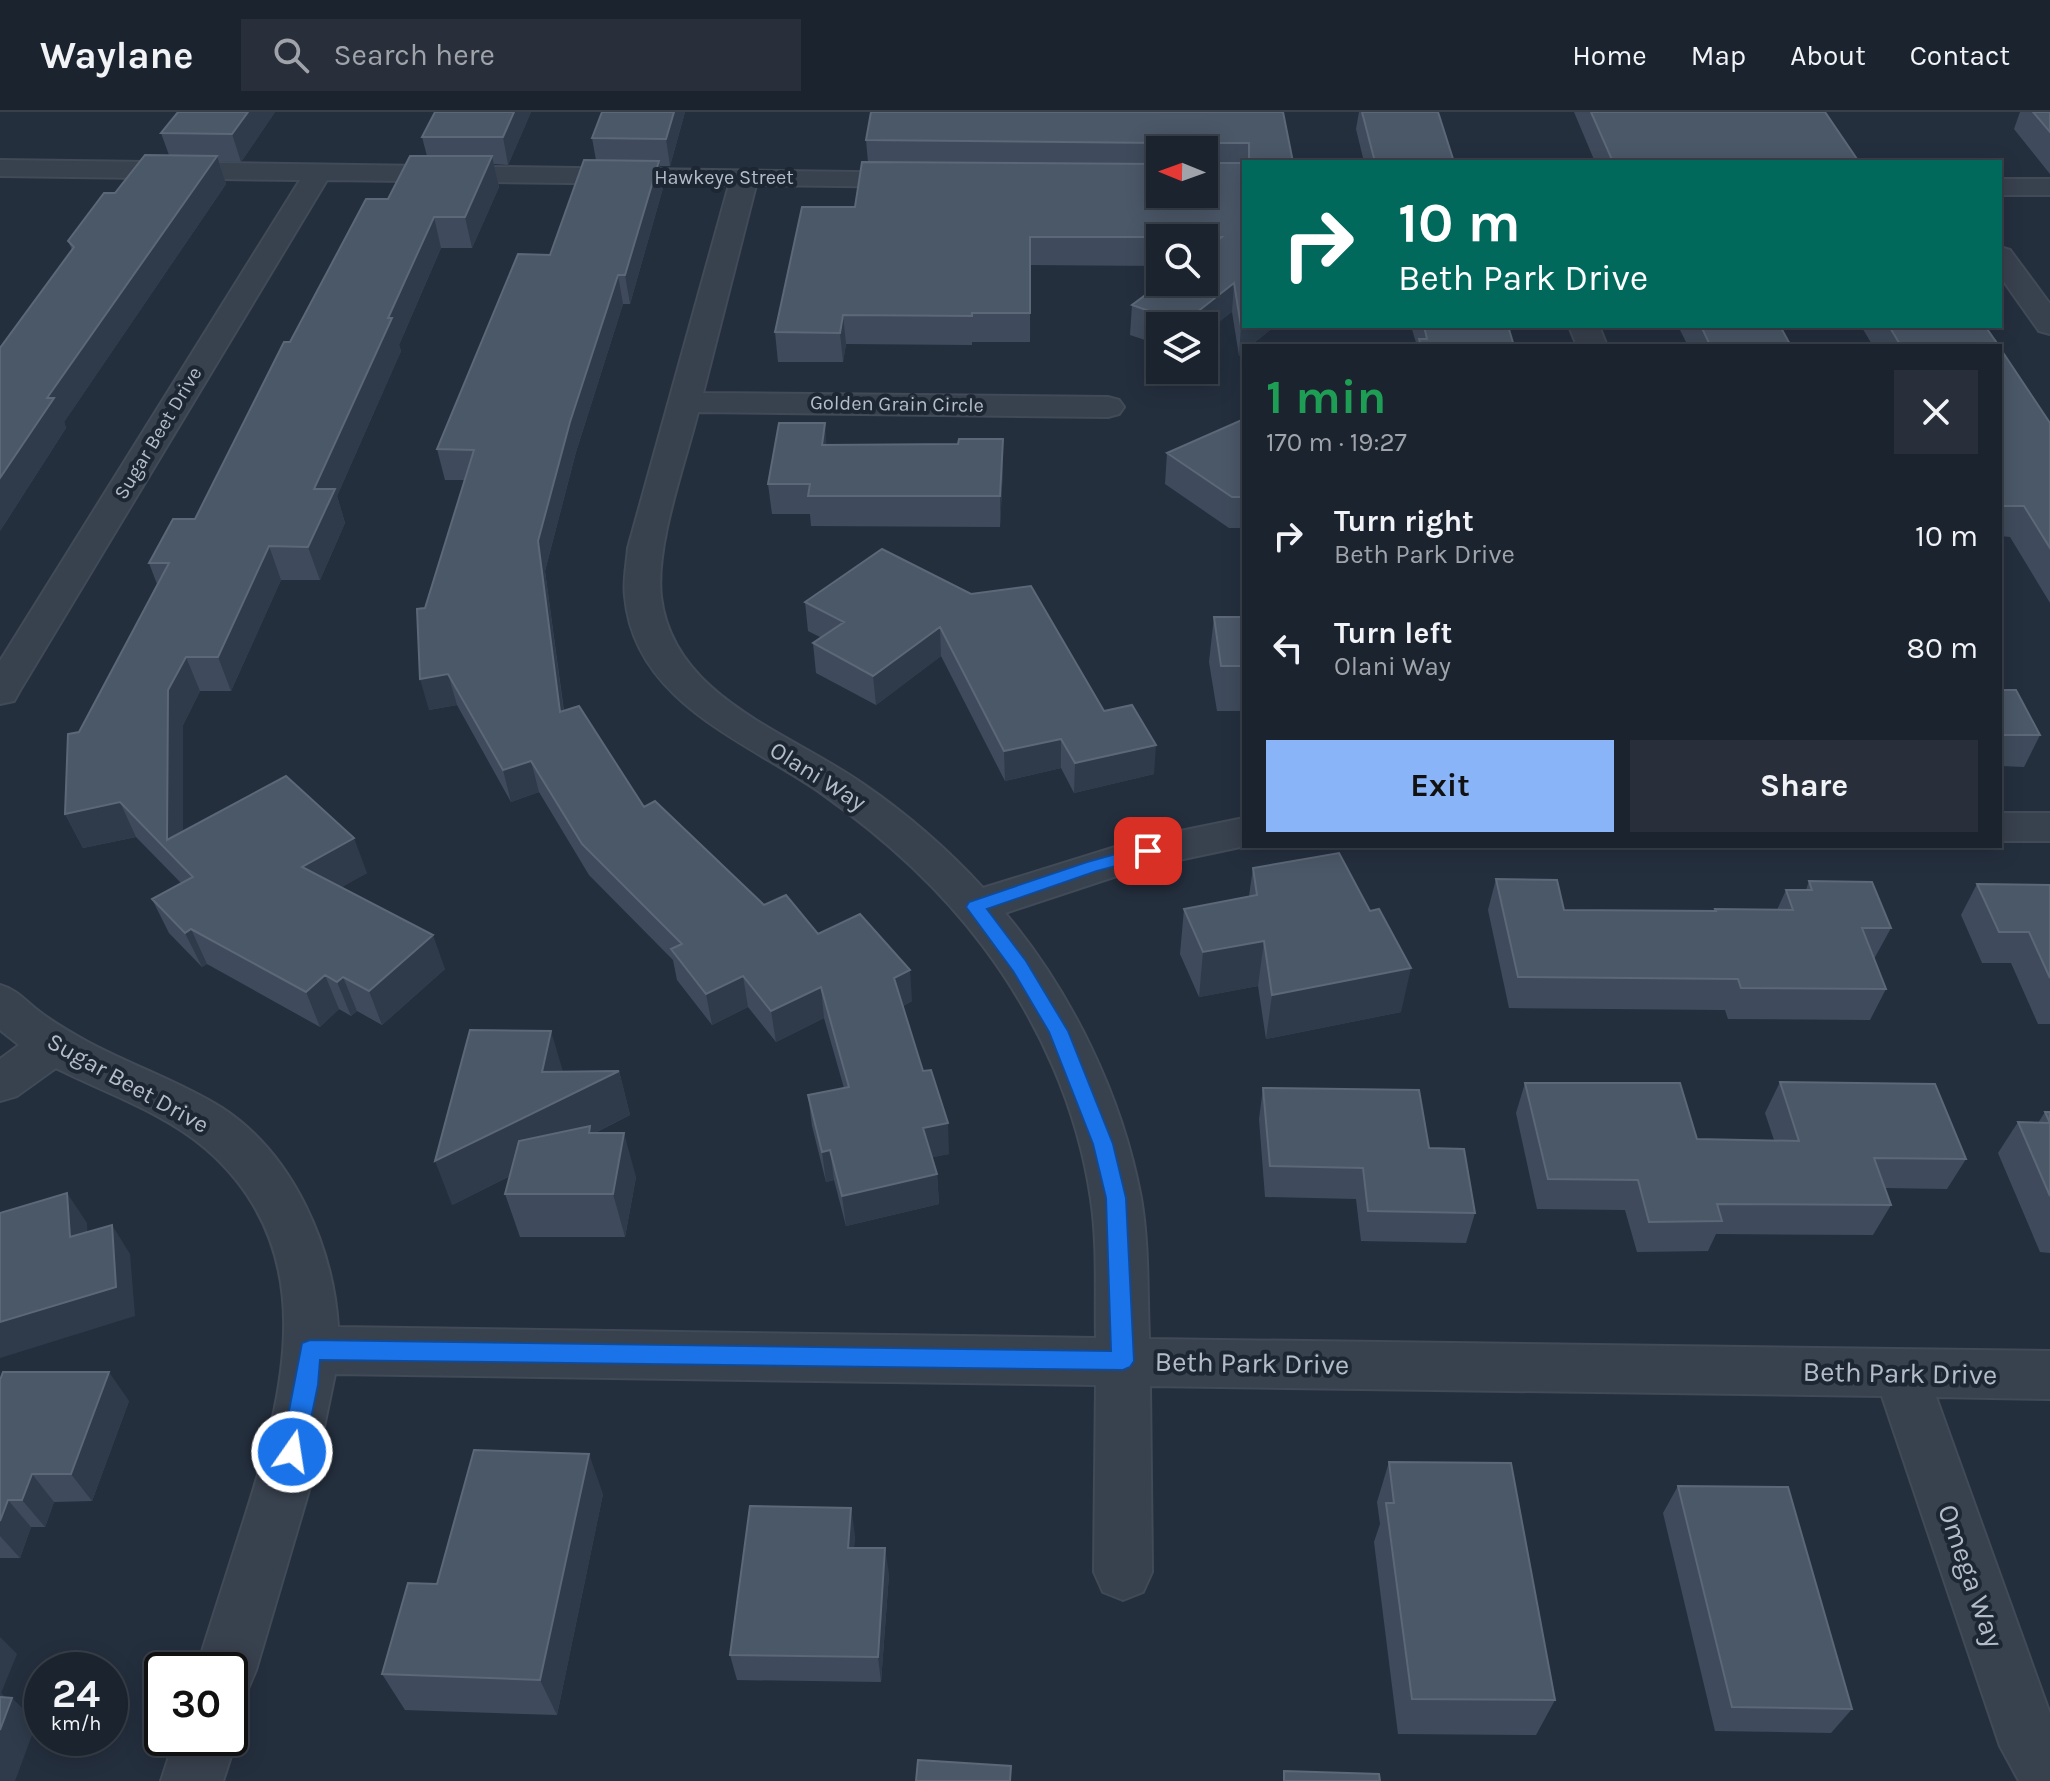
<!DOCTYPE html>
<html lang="en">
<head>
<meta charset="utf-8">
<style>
	body { margin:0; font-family:Karla,sans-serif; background:#282f3a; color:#f1f3f6; height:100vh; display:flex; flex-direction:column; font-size:30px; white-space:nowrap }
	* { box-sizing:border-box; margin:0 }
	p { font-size:26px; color:#a0a4aa }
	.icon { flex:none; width:44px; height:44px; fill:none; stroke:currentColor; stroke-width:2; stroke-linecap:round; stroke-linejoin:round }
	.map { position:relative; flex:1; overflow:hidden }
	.drawer { position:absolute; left:1242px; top:232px; width:760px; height:504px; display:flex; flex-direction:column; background:#1b232e; border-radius:0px; box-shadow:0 4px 20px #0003,0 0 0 2px #39404a }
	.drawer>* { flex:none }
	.top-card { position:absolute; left:1242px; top:48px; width:760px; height:168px; border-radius:0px; box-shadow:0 4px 20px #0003,0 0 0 2px #39404a; background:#00695c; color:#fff; overflow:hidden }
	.needle { width:52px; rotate:271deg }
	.fabs { position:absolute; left:1146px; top:24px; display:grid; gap:16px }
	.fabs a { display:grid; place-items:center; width:72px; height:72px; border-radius:0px; background:#1b232e; box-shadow:0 4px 20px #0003,0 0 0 2px #39404a; font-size:40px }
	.speed { position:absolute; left:24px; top:1540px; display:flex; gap:16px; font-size:40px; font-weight:700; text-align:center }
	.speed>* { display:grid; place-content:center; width:104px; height:104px; border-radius:50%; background:#1b232e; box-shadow:0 4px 20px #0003,0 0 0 2px #39404a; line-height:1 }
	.speed small { font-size:20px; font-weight:400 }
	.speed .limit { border:4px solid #111; border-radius:12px; background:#fff; color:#111 }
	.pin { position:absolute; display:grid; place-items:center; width:68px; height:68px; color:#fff; margin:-34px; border-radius:16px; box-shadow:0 4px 12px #0006 }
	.me { position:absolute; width:88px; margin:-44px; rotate:13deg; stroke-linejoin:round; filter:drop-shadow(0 0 6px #0008) }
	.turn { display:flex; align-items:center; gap:28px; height:168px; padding:0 24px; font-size:36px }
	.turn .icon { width:104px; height:104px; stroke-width:2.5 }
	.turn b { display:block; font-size:56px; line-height:68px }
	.round { display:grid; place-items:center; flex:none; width:84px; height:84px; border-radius:0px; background:#282f3a }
	.overview { display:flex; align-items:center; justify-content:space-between; height:136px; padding:0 24px }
	h1 { font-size:48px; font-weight:700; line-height:60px; color:#1e9e55 }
	.button { display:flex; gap:16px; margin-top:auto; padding:16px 24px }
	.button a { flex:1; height:92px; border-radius:0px; background:#8ab4f8; color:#111; font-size:32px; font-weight:700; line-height:92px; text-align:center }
	.button a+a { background:#282f3a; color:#f1f3f6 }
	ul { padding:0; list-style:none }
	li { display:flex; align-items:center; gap:24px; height:112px; padding:0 24px }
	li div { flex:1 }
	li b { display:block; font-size:30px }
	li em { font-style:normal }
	header { display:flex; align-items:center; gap:48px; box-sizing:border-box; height:112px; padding:0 40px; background:#1b232e; border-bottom:2px solid #39404a }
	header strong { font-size:38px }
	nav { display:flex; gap:44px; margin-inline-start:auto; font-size:28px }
	.search { width:560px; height:72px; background:#282f3a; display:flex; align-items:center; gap:20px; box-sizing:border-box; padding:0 28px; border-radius:0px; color:#a0a4aa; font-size:30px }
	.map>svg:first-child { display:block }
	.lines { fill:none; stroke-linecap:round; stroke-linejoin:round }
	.street-casing { stroke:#414a57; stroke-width:4 }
	.street { fill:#38414e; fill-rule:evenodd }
	.wall { fill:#3f4b5c; fill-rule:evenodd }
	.shaded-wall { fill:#2f3b4b }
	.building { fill:#4b5868; stroke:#5c6777; stroke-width:2 }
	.route { fill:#1a73e8; stroke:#114b97; stroke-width:2 }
	.labels { text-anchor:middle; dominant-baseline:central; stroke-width:8; stroke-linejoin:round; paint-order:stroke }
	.far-street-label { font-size:20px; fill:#b4bcc9; stroke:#1d2633 }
	.street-label { font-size:24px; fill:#b4bcc9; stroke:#1d2633 }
	.near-street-label { font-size:28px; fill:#b4bcc9; stroke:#1d2633 }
</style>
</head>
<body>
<header>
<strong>Waylane</strong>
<div class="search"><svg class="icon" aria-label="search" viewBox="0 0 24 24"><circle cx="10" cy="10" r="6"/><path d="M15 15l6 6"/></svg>Search here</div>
<nav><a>Home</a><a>Map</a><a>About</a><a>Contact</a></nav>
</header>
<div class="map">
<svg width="2050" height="1669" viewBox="0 0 2050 1669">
	<rect width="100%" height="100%" fill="#242f3e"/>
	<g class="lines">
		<defs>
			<path id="street" d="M0 48 927 61 931 67 927 73 917 75 756 73 703 281 1108 285 1119 288 1124 295 1119 302 1108 305 698 300C685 352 655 433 661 485 673 586 791 621 863 672 907 702 947 737 983 776L1141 727 1244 706 1245 734 1141 756 1005 801C1071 880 1122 983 1141 1086 1149 1132 1147 1180 1149 1227L2050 1239V1287L1936 1285 2050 1602V1669H2019L2000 1634 1882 1284 1150 1274 1152 1460 1143 1480 1123 1488 1103 1480 1094 1460 1096 1273 335 1262 315 1358 256 1558 247 1579 230 1586V1558H196C212 1508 228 1458 244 1408 285 1280 323 1137 205 1036 163 1000 105 981 56 956L17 984 0 989V947L19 933 0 918V873C18 878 25 889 40 900 54 911 70 920 86 929 130 953 179 969 222 996 293 1042 333 1134 338 1215L1096 1226C1095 1180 1098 1133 1091 1087 1078 996 1038 907 983 834 939 775 882 724 821 681 746 629 634 590 625 484 623 469 627 451 628 436L729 73 327 68 19 580 14 589 0 592V549L300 68 0 64Z
				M2000 67H2050V83H2000Z
				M2000 135 2010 138 2050 192V222L2039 219 2000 164Z
				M1569 214H1599L1607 234H1577Z
				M2000 701H2050V729H2000Z
				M230 1610 237 1626 223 1669H161L175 1626H230Z"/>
		</defs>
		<use href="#street" class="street-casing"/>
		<use href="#street" class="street"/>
	</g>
	<path class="wall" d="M275 0 241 50 219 49 226 72 64 310 66 316 0 419 72 138 68 129 115 81 169 43 161 21Z
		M531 0 508 53 494 52 499 75 472 136H441L399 233 401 239 337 384 345 411 320 468H281L231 579H200L183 613V719L367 761 341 775 445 857 382 913 357 899 351 904 339 897 320 915 207 852 202 855 169 821 152 787 181 771 136 725 83 736 65 702 79 620 157 472 149 451 195 407 290 230 388 87 427 44 422 25Z
		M602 0H685L670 54H660L663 76 630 192H623L576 340 545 459 564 599 644 695 764 793 818 822 912 889 903 894 949 1042 932 1045 937 1062 939 1092 846 1114 834 1068 826 1070 812 1014 808 983 844 976 824 906 776 930 748 895 712 913 677 868 673 848 589 763 539 680 511 690 457 593 429 598 425 496 465 368H445L437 337 550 143 596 48 592 26Z
		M1283 0 1293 50H1244V214H1275L1250 234H1244V239L1239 244 1232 200 1204 214H1160V233L1130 223 1132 193 1204 170V126H1160V154L1030 153V230H972V233L846 232 843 250H778L775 220 855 95 868 50 866 28ZM1160 38H1204L1160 82Z
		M1359 0H1438L1454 50H1364L1356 17Z
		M1574 0H1825L1859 50H1595Z
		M2020 0H2050V62L2014 17Z
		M1411 214H1508L1514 234H1417Z
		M1678 214H1780L1791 234H1688Z
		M1861 214H1986L1999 234H1873Z
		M2000 236 2050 311V491L2010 425 2000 424Z
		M1244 244V277L1242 265Z
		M1244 307V416H1229L1165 372 1167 341Z
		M1003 327V357L1000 415 811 414 810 402H772L768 372 826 333 958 332Z
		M882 437 1104 599 1154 662 1074 681 1061 656 1005 669 941 544 876 593 816 561 813 531 822 526 808 519 805 490Z
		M1214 505H1244V599H1217L1209 550Z
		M2000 578 2040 623 2024 655 2000 654Z
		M1253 756 1401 900 1266 927 1258 874 1199 885 1180 842 1184 797 1249 784Z
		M1496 767 1564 798 1714 799 1715 797 1777 798 1786 778H1806L1809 769 1891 816 1874 847 1886 877 1870 908 1728 907 1725 898 1509 896 1488 798Z
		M1977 772 2050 773V912H2038L2011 851H1982L1961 803Z
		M562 959H619L630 1003 595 1021 636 1065 625 1125H520L505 1082 510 1064 452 1093Z
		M1780 970 1966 1047 1947 1077 1885 1076 1891 1093 1873 1123 1716 1122 1708 1139 1637 1140 1625 1098 1537 1097 1516 1001 1525 971 1697 1027 1774 1028 1765 1001Z
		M1263 976 1429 1036 1475 1101 1466 1131 1361 1129 1356 1087 1265 1085 1259 1007Z
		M2045 1000H2050V1141L2040 1140 1998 1041 2018 1010 2038 1011Z
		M0 1268 129 1289 92 1389 54 1390 45 1415H31L20 1446H0Z
		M1389 1350 1555 1588 1536 1623 1398 1622 1374 1430 1380 1412 1377 1390Z
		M1678 1374 1852 1597 1831 1621 1715 1619 1663 1401Z
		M603 1382 557 1603 405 1598 382 1562 437 1472Z
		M855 1423 854 1436 889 1462 881 1570 737 1568 730 1543Z"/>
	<path class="shaded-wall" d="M248 0H275L241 50 232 22Z
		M514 0H531L508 53 503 25Z
		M674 0H685L670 54 666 27Z
		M217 44 226 72 64 310 66 316 0 419V366L47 286Z
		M492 44 499 75 472 136 465 105Z
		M659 49 663 76 630 192 625 163Z
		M434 105 441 136 399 233 401 239 337 384 345 411 320 468 308 435 314 377Z
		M618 163 623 192 576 340 545 459 568 632 560 600 538 429 570 310Z
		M1234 171 1232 200 1204 222V214H1183V211Z
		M843 203 846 232 843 250 840 221Z
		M1244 212V214H1275L1250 234H1244V239L1239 244 1241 214Z
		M825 311 827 341 822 333Z
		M1003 327V357L1000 415V384Z
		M269 434 281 468 231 579 218 545Z
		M940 515 941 544 876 593 873 564Z
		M186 545 200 579 183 613V755L167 728 168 578Z
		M448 562 457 593 429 598 420 567Z
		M1061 627V656L1005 669 1004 639Z
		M1156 633 1154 662 1074 681 1075 651Z
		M531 649 539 680 511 690 503 658Z
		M120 690 136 725 83 736 65 702Z
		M354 726 367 761 316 790 302 755Z
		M191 817 207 852 202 855 185 821Z
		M433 823 445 857 382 913 369 879Z
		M1264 829 1258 874 1199 885 1203 840Z
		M1411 856 1401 900 1266 927 1272 883Z
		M910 858 912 889 896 897 894 866Z
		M325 863 339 897 320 915 306 880Z
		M743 864 748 895 712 913 706 882Z
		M343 865 357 899 351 904 337 870Z
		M821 875 824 906 776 930 771 899Z
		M551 919 564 963 619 959 630 1003 452 1093 435 1049 542 960Z
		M948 1011 949 1042 925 1047 923 1016Z
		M624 1021 636 1065 625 1125 613 1082Z
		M830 1038 834 1068 826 1070 822 1040Z
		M937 1062 939 1092 846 1114 842 1084Z
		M67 1081 87 1111 89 1154 70 1125Z
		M112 1113 130 1142 135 1204 0 1246V1210Z
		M109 1260 129 1289 92 1389 71 1362Z
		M589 1342 603 1382 557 1603 540 1568Z
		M32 1362 54 1390 45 1415 22 1388Z
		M8 1388 31 1415 20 1446 0 1424V1409Z
		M851 1396 855 1423 852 1462 848 1436Z
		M885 1436 889 1462 881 1570 878 1545Z
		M0 1525 17 1542 1 1581 10 1590 0 1607Z
		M12 1586 37 1610 15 1669H0V1618Z"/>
	<path class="building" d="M178 0H248L232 22 161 21Z
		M435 0H514L503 25H422Z
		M602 0H674L666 27 592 26Z
		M871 0H1283L1293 50H1249V31H1204V38H1165V34L1162 31 866 28Z
		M1362 0H1438L1454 50H1375Z
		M1591 0H1825L1859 50H1613Z
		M2033 0H2050V20Z
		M145 43 217 44 47 286H54L0 366V236L74 135 68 129 104 81H115Z
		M410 44H492L465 105H434L388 206H392L314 377H335L308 435 269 434 218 545H186L168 578 167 728 286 664 354 726 302 755 433 823 369 879 343 865 337 870 325 863 306 880 191 817 185 821 152 787 193 765 120 690 65 702 68 622 79 620 169 451H149L173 407H195L284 230H290L366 87H388Z
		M584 48 659 49 625 163H618L570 310 538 429 560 600 579 594 644 695 655 689 764 793 786 783 818 822 860 802 910 858 894 866 923 959 931 958 948 1011 923 1016 937 1062 842 1084 830 1038 822 1040 808 983 849 975 821 875 771 899 743 864 706 882 671 837 682 832 582 732 531 649 503 658 448 562 420 567 417 497 425 496 474 338 437 337 518 142 550 143Z
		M862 50 1160 52V82H1204V51H1244V212L1241 214 1234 171 1183 211 1132 193 1163 170H1204V139L1222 125H1030V201H972V204L843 203 840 221 775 220 802 95H855Z
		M1424 214H1508L1514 234H1421L1419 227H1427Z
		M1701 214H1780L1791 234H1698V233H1710Z
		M1889 214H1985L1999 234H1901Z
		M2000 236 2050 311V436L2024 394H2003L2000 390Z
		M1244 307V385H1232L1167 341Z
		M779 311H825L822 333 958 332 959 327H1003L1000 384H808L810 372H768Z
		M882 437 971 482 1031 474 1104 599 1132 593 1156 633 1075 651 1061 627 1004 639 940 515 873 564 813 531 844 510 805 490Z
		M1214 505H1244V554H1221Z
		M2000 578H2016L2040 623H2000Z
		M1339 741 1370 799 1379 797 1411 856 1272 883 1264 829 1203 840 1184 797 1257 783 1253 756Z
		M1496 767 1557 768 1564 798 1716 799 1715 797 1793 798 1786 778H1812L1809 769 1872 770 1891 816H1862L1886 877 1741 876 1738 867 1518 865Z
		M1977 772 2050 773V866L2029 820H1999Z
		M470 918 551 919 542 960 619 959 435 1049Z
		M1780 970 1935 972 1966 1047 1874 1046 1891 1093 1717 1092 1722 1109 1649 1110 1638 1068 1548 1067 1525 971H1680L1697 1027 1799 1029Z
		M1263 976 1419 978 1429 1036 1464 1037 1475 1101 1368 1099 1363 1056 1270 1054Z
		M2045 1000H2050V1084L2018 1010 2050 1011Z
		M590 1014 589 1021H624L613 1082H505L519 1029Z
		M67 1081 70 1125 112 1113 116 1175 0 1210V1101Z
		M3 1260H109L71 1362H32L22 1388H8L0 1409V1268Z
		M474 1338 589 1342 540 1568 382 1562 408 1471 437 1472Z
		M1389 1350 1511 1351 1555 1588 1412 1587 1386 1391H1394Z
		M1678 1374 1788 1375 1852 1597 1732 1595Z
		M750 1394 851 1396 848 1436H885L878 1545 730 1543Z
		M0 1585 12 1586 0 1618Z
		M918 1648 1011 1654 1010 1669H916Z
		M1284 1659 1379 1662 1380 1669H1284Z"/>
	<path class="route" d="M1148 733 1157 739 1154 744 1097 759 987 797 1026 849 1068 919 1113 1032 1126 1086 1134 1249 1130 1255 1123 1258 320 1248 318 1273 304 1340 300 1348 292 1351 284 1348 281 1340 302 1231 310 1228 1111 1239 1106 1086 1093 1032 1049 920 1013 859 966 795 969 790 1087 750Z"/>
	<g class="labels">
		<g class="far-street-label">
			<text x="724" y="65">Hawkeye Street</text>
			<text transform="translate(897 292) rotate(1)">Golden Grain Circle</text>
			<text transform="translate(158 321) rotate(-59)">Sugar Beet Drive</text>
		</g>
		<g class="street-label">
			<text transform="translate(818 664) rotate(32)">Olani Way</text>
			<text transform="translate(128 971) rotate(29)">Sugar Beet Drive</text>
		</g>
		<g class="near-street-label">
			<text transform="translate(1252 1251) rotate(1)">Beth Park Drive</text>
			<text transform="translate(1900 1261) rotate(1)">Beth Park Drive</text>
			<text transform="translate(1971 1464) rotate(71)">Omega Way</text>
		</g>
	</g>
</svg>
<div class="fabs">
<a><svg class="needle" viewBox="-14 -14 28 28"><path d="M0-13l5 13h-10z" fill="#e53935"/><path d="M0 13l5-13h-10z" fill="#a0a4aa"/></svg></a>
<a><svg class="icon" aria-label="search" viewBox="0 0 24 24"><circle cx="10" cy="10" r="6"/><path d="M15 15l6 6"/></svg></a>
<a><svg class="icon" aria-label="layers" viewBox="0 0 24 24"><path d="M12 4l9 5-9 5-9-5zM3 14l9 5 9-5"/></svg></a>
</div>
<div class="speed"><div>24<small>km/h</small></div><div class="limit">30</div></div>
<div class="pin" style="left:1148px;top:739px;background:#d93025"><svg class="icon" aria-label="arrive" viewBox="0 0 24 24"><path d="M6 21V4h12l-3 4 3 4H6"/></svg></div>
<svg class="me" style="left:292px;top:1340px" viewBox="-20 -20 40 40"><circle r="17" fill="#1a73e8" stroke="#fff" stroke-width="3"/><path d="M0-11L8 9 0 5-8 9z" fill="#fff"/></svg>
<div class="top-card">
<div class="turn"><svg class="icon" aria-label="right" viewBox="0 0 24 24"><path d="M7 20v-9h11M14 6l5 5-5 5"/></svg><div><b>10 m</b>Beth Park Drive</div></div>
</div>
<section class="drawer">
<div class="overview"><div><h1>1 min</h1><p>170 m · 19:27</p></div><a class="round"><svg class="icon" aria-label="close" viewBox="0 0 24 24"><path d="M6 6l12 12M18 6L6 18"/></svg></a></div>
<ul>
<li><svg class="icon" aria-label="right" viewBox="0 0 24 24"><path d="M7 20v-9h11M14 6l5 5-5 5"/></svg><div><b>Turn right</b><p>Beth Park Drive</p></div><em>10 m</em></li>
<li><svg class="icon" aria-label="left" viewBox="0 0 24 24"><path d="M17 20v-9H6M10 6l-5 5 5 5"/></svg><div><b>Turn left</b><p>Olani Way</p></div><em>80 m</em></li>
</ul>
<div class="button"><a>Exit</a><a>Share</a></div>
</section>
</div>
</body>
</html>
